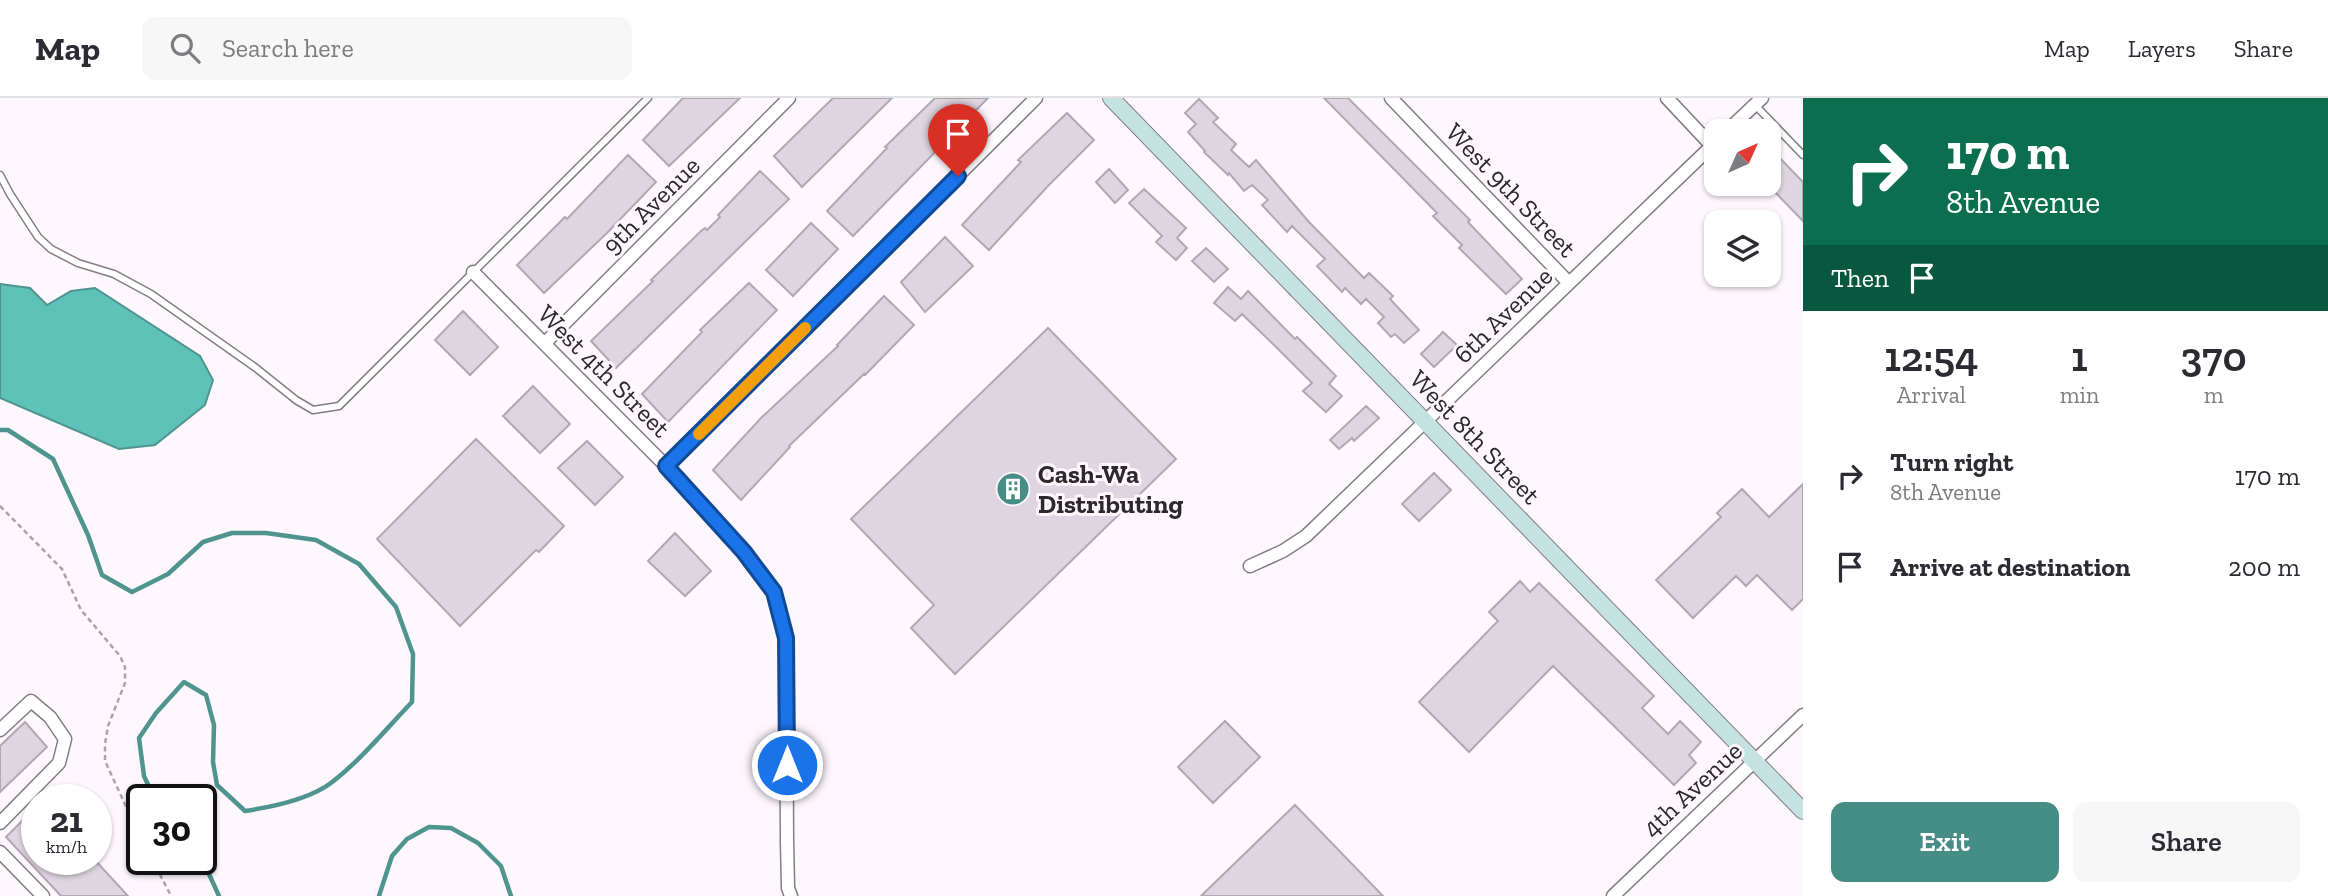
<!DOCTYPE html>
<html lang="en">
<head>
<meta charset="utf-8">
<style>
	body { margin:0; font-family:"Zilla Slab",serif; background:#f7f7f7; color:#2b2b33; height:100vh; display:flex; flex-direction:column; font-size:26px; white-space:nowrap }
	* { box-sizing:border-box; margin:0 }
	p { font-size:23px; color:#7c7c81 }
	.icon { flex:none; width:38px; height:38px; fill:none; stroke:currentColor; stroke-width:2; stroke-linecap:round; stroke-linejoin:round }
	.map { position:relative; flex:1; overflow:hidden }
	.drawer { display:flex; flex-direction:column; background:#fff; width:525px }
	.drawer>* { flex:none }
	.banner { background:#0b6e4f; color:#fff; overflow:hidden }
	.needle { width:46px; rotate:45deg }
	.controls { position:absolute; left:1704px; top:21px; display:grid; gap:14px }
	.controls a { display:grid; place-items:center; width:77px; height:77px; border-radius:14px; background:#fff; box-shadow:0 2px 5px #0004; font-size:35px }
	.speed { position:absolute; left:21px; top:686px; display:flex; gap:14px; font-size:35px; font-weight:700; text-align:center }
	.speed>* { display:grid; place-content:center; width:91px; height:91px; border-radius:50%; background:#fff; box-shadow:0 2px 5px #0004; line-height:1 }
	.speed small { font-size:18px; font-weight:400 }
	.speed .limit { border:4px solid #111; border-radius:10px; background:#fff; color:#111 }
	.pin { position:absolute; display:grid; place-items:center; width:60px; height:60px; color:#fff; margin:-72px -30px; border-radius:50% 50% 50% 0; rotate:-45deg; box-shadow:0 0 7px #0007 }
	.pin .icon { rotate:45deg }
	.me { position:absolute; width:77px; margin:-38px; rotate:0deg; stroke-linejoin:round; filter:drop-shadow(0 0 5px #0008) }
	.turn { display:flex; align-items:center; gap:24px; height:147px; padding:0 28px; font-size:32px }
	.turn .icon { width:91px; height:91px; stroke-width:2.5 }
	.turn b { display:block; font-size:49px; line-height:60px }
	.then { display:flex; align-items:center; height:66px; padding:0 28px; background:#0003; gap:14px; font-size:26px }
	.eta { display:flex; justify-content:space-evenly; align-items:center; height:119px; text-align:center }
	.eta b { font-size:42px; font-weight:600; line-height:49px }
	.action { display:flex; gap:14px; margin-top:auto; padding:14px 28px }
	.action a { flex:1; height:80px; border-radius:14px; background:#468d86; color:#fff; font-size:28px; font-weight:600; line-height:80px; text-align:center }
	.action a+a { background:#f7f7f7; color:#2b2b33 }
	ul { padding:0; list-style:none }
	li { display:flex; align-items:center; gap:21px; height:91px; padding:0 28px }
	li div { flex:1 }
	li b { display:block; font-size:26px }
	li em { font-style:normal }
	header { display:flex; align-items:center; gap:42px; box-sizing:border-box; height:98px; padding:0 35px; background:#fff; border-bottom:2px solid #e1e1e2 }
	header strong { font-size:33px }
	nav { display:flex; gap:38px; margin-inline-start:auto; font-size:24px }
	.search { width:490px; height:63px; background:#f7f7f7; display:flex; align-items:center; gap:18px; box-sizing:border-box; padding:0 24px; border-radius:14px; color:#7c7c81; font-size:26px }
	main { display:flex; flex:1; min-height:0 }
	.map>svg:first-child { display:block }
	.water { fill:#5ec2b9; stroke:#4f948f; stroke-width:2 }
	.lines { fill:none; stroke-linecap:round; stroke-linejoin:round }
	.stream { stroke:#4f948f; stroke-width:4.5 }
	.building { fill:#dfd5e0; stroke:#b1a8b2; stroke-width:2 }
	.lane-casing { stroke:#857c86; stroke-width:9 }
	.street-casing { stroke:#857c86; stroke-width:15 }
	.secondary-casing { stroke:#857c86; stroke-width:18 }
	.path { stroke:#aaa4aa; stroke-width:2.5; stroke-dasharray:5 3.5; stroke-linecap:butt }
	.lane { stroke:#fff; stroke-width:6 }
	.street { stroke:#fff; stroke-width:12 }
	.secondary { stroke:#c4e2e0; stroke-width:16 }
	.route-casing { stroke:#114b97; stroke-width:18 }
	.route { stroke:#1a73e8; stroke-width:12 }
	.slow { stroke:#f59e0b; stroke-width:12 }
	.labels { text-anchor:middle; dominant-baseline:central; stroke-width:6; stroke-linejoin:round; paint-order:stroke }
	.street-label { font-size:26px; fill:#2c282c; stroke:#fef7fe }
	.poi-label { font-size:26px; font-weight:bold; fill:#2c282c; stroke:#fef7fe; text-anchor:start }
</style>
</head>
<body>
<header>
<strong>Map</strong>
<div class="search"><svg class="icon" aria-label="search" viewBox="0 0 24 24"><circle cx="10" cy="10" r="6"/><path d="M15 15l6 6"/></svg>Search here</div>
<nav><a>Map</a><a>Layers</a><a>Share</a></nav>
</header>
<main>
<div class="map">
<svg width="1803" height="798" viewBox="0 0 1803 798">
	<rect width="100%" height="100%" fill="#fef7fe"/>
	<path class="water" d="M0 186 30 190 47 207 71 193 95 190 200 258 213 282 205 307 155 347 119 351 0 300Z"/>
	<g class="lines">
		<path class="stream" d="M0 332H8L53 361 88 437 102 477 132 494 168 476 203 444 232 435H266L316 442 359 466 396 509 413 556 412 604C386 631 361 662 331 685 308 702 272 709 245 713L217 687 213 664 214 627 206 597 184 584 156 615 139 640 144 678 155 702
			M197 761 209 776 219 798
			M379 798 392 758 407 741 429 729 451 730 478 745 501 768 511 798"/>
	</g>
	<path class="building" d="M683 0H740L669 68 643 42Z
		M833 0H892L802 89 774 58Z
		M935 0H988L853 138 827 113 887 50 885 49Z
		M1324 0H1348L1470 122 1468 124 1522 181 1506 196 1459 150 1462 147 1433 118 1437 115Z
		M1199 1 1218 20 1213 24 1236 46 1231 52 1249 69 1256 62 1309 124 1364 180 1369 175 1393 198 1390 201 1419 232 1404 245 1395 236 1391 239 1378 225 1384 219 1366 201 1361 206 1345 190 1342 194 1317 168 1325 161 1292 128 1287 134 1262 107 1268 102 1252 87 1244 93 1229 75 1228 77 1204 54 1205 53 1188 34 1196 26 1185 15Z
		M1067 15 1094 42 1048 88 989 152 962 127 1021 64 1018 62Z
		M1769 49 1803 84V123L1769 88Z
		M628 57 656 84 607 135 544 195 517 167 565 119 567 121Z
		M1109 71 1128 92 1115 105 1096 84Z
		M760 73 789 101 616 270 591 243 653 183 651 182 701 133 705 130 707 132 720 119 718 117Z
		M1144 91 1186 130 1177 140 1187 150 1176 162 1156 144 1162 138 1129 105Z
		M811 125 838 151 793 198 766 172Z
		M945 139 973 168 925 214 901 184Z
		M1206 150 1228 171 1214 184 1192 163Z
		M749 185 777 212 668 324 642 296 702 234 700 232Z
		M1228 189 1241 201 1248 193 1295 241 1297 239 1336 278 1329 286 1342 298 1326 314 1303 293 1312 285 1274 247 1242 216 1235 223 1214 205Z
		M884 198 914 227 865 277 864 276 789 348 790 349 741 402 713 372 761 320 838 248 837 247Z
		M463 213 498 249 470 277 435 242Z
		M1048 230 1176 361 955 576 911 530 934 507 851 421Z
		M1443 234 1457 247 1434 269 1421 256Z
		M533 288 570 326 540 355 503 318Z
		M1366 308 1379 320 1354 343 1352 340 1339 351 1330 342Z
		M476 341 564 428 539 454 536 452 460 528 377 441Z
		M587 343 623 379 595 407 558 370Z
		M1434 375 1451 392 1419 423 1402 406Z
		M1803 386V501L1792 512 1757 477 1746 488 1736 478 1693 520 1656 482 1721 419 1717 415 1742 391 1769 419Z
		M675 435 711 473 685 498 648 463Z
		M1520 483 1530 494 1539 485 1654 598 1642 610 1668 636 1680 623 1701 644 1689 657 1696 665 1674 687 1553 568 1469 654 1419 604 1498 523 1489 514Z
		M1225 623 1260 659 1213 705 1178 669Z
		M25 624 47 649 0 694V648Z
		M1295 707 1383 798H1201Z
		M37 708V761H94L128 798H61L6 739Z"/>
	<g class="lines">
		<defs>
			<path id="lane" d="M1755 7 1803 57
				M0 77 10 96 38 139 51 151 78 165 114 176 151 196 256 270 296 302 313 312 339 308 648 0"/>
			<path id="street" d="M1391 0 1569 185
				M1667 0 1712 48
				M1727 33 1762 0
				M473 174 666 368 745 455 774 494 786 540 787 743 788 790 791 798
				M545 245 789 0
				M666 368 1036 0
				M1250 468 1283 453 1306 438 1717 43
				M0 632 31 603 50 619 65 641 59 665 0 725
				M0 754 43 798
				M1613 798 1803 617"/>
			<path id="secondary" d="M1111 0 1803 713"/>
		</defs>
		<use href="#lane" class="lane-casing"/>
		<use href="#street" class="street-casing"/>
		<use href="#secondary" class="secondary-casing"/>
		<path class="path" d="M0 408 62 471 81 512 120 558 125 569V585L108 628 105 646V663L142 743
			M152 761 171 798"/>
		<use href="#lane" class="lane"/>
		<use href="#street" class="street"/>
		<use href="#secondary" class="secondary"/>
	</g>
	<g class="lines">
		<defs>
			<path id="route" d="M787 667 786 540 774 494 744 454 666 368 958 78"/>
		</defs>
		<use href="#route" class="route-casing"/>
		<use href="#route" class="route"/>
		<path class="slow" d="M699 336 805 230"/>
	</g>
	<defs>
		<symbol id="building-disc" viewBox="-11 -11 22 22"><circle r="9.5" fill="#468d86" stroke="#fef7fe"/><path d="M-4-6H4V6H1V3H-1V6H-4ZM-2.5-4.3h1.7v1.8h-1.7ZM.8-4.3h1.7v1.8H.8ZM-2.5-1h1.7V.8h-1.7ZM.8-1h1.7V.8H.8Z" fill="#fff"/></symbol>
	</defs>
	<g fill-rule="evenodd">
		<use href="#building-disc" x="994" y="372" width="38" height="38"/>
	</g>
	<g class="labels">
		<g class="street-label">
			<text transform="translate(1511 92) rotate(46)">West 9th Street</text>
			<text transform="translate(651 107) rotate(-45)">9th Avenue</text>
			<text transform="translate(1503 217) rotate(-44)">6th Avenue</text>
			<text transform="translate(604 273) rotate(45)">West 4th Street</text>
			<text transform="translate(1475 339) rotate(46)">West 8th Street</text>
			<text transform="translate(1692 691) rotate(-43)">4th Avenue</text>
		</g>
		<g class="poi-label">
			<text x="1038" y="376">Cash-Wa<tspan x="1038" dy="30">Distributing</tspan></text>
		</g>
	</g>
</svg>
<div class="controls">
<a><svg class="needle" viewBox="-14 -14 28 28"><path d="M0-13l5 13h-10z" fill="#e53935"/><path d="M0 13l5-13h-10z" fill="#7c7c81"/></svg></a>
<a><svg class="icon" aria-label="layers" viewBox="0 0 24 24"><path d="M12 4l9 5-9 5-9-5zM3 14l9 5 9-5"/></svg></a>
</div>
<div class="speed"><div>21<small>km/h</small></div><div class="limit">30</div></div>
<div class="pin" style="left:958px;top:78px;background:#d93025"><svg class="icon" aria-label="arrive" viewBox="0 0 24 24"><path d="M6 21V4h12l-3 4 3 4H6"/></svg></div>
<svg class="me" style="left:787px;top:667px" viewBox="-20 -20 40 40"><circle r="17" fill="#1a73e8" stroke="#fff" stroke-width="3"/><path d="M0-11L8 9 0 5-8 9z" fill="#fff"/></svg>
</div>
<section class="drawer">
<div class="banner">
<div class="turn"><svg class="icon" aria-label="right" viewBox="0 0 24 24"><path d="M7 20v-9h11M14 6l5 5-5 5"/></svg><div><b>170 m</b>8th Avenue</div></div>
<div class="then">Then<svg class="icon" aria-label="arrive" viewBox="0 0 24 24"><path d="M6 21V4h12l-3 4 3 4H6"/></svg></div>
</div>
<div class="eta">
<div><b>12:54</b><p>Arrival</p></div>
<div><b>1</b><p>min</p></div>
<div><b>370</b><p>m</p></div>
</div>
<ul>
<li><svg class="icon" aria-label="right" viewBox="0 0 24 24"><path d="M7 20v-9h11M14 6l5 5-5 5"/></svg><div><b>Turn right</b><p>8th Avenue</p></div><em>170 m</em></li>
<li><svg class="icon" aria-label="arrive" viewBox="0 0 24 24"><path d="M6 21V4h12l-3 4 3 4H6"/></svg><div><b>Arrive at destination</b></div><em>200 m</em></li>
</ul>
<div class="action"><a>Exit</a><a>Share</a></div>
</section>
</main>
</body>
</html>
